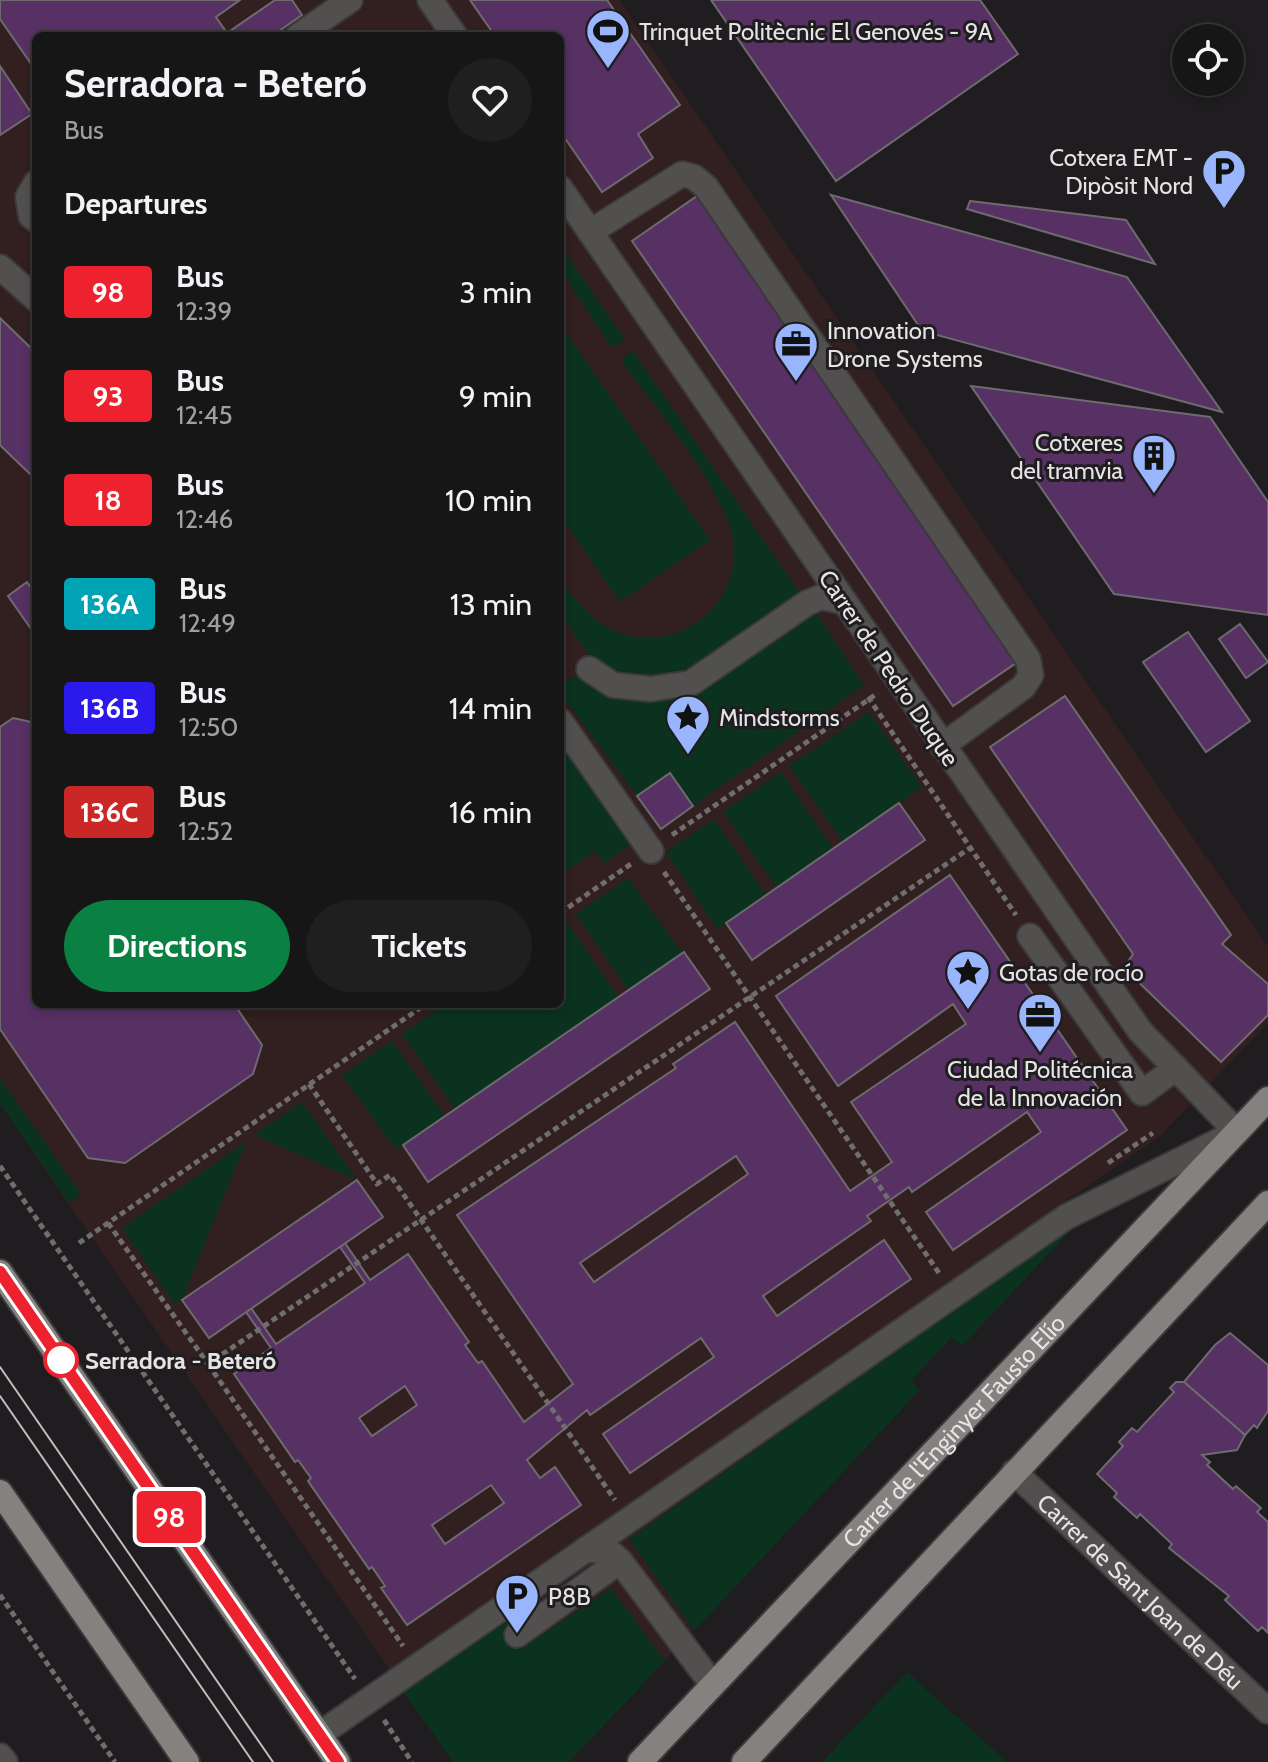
<!DOCTYPE html>
<meta charset="utf-8">
<style>
:root{--surface:#171617;--page:#201f20;--text:#f1f3f6;--muted:#9e9fa1;--line:#363536;--accent:#0b8043}
body{margin:0;font-family:Cabin,sans-serif;background:var(--page);color:var(--text);height:100vh;display:flex;flex-direction:column;font-size:30px;white-space:nowrap}
*{box-sizing:border-box;margin:0}
p{font-size:26px;color:var(--muted)}
.icon{flex:none;width:44px;height:44px;fill:none;stroke:currentColor;stroke-width:2;stroke-linecap:round;stroke-linejoin:round}
.map{position:relative;flex:1;overflow:hidden}
.side{position:absolute;left:32px;top:32px;width:532px;height:976px;display:flex;flex-direction:column;background:var(--surface);border-radius:12px;box-shadow:0 4px 12px #0003,0 0 0 2px var(--line)}
.side>*{flex:none}
.badge{padding:0 16px;border-radius:6px;font-size:28px;line-height:52px}
.buttons{position:absolute;left:1172px;top:24px;display:grid;gap:16px}
.buttons a{display:grid;place-items:center;width:72px;height:72px;border-radius:50%;background:var(--surface);box-shadow:0 4px 12px #0003,0 0 0 2px var(--line);font-size:40px}
.map>.badge{position:absolute;translate:-50% -50%;box-shadow:0 0 0 4px #fff}
h2{padding:0 32px;font-size:30px;line-height:72px}
.round{display:grid;place-items:center;flex:none;width:84px;height:84px;border-radius:42px;background:var(--page)}
.summary{display:flex;align-items:center;justify-content:space-between;height:136px;padding:0 32px}
h1{font-size:38px;font-weight:700;line-height:60px}
.primary-button{display:flex;gap:16px;margin-top:auto;padding:16px 32px}
.primary-button a{flex:1;height:92px;border-radius:48px;background:var(--accent);color:#fff;font-size:32px;font-weight:700;line-height:92px;text-align:center}
.primary-button a+a{background:var(--page);color:var(--text)}
ul{padding:0;list-style:none}
li{display:flex;align-items:center;gap:24px;height:104px;padding:0 32px}
li div{flex:1}
li b{display:block;font-size:30px}
li em{font-style:normal}
li .badge{min-width:88px;font-weight:700;text-align:center}
.map>svg:first-child{display:block}
.education{fill:#321f20;fill-rule:evenodd}
.green{fill:#0a321f}
.building{fill:#573064;stroke:#6d6b6e;stroke-width:2;fill-rule:evenodd}
.lines{fill:none;stroke-linecap:round;stroke-linejoin:round}
.minor-casing{stroke:#3b393b;stroke-width:28}
.major-casing{stroke:#3b393b;stroke-width:28}
.path{stroke:#6f6d6e;stroke-width:5;stroke-dasharray:6 4;stroke-linecap:butt}
.minor{stroke:#51504f;stroke-width:24}
.major{stroke:#83827f;stroke-width:24}
.tram{stroke:#bfbdbe;stroke-width:2}
.line-casing{stroke:#fff;stroke-width:18}
.line{stroke:#ed222e;stroke-width:12}
.stop-dot{fill:#fff;stroke:#ed222e;stroke-width:4}
.labels{text-anchor:middle;dominant-baseline:central;stroke-width:6;stroke-linejoin:round;paint-order:stroke}
.poi-label{font-size:24px;fill:#e5e3e4;stroke:#1f1d1f;text-anchor:start}
.street-label{font-size:24px;fill:#e5e3e4;stroke:#1f1d1f}
.stop-label{font-size:24px;font-weight:bold;fill:#e5e3e4;stroke:#1f1d1f;text-anchor:start}
</style>
<div class="map">
<svg width="1268" height="1762" viewBox="0 0 1268 1762">
<rect width="100%" height="100%" fill="#1f1d1f"/>
<path class="education" d="M0 0H619L1268 947V1023L1160 1136 1059 1206 1073 1228 962 1346 952 1337 911 1381 920 1390 569 1762H453L0 1104ZM36 36H560V1004H36Z"/>
<g class="green">
<path d="M560 245 625 340 612 348 560 269Z"/>
<path d="M560 324 710 540 620 602 560 515Z"/>
<path d="M633 351 799 592 698 663 678 674 650 677 621 675 598 668 560 613V579C577 602 595 626 624 634 680 652 738 606 734 547 730 493 653 406 621 360Z"/>
<path d="M814 610 864 685 693 806 670 773 637 796 560 693V686L578 673C617 692 635 704 679 696Z"/>
<path d="M869 712 922 787 843 842 789 766Z"/>
<path d="M560 745 631 845 604 863 595 851 560 875Z"/>
<path d="M781 772 833 849 777 888 723 812Z"/>
<path d="M714 819 766 895 717 929 666 852Z"/>
<path d="M628 878 682 953 628 990 576 914Z"/>
<path d="M566 921 618 997 455 1109 402 1034 445 1004H560V925Z"/>
<path d="M392 1041 445 1116 396 1150 342 1075Z"/>
<path d="M0 1078 81 1194 69 1203 0 1104Z"/>
<path d="M302 1102 357 1180 254 1135Z"/>
<path d="M246 1142 182 1300 174 1303 122 1228Z"/>
<path d="M1073 1228 962 1346 952 1337 911 1381 920 1390 694 1631 629 1539Z"/>
<path d="M611 1588 665 1661 569 1762H453L403 1691 498 1623 507 1621 526 1646Z"/>
<path d="M907 1672 1007 1762H822Z"/>
</g>
<g class="building">
<path d="M0 0H240L216 17 227 33 275 0H292L302 15 272 36H36V71L0 19Z"/>
<path d="M470 0H607L680 105 638 134 653 158 602 192 560 131V36H495Z"/>
<path d="M711 0H980L1018 54 836 181Z"/>
<path d="M0 66 32 114 0 135Z"/>
<path d="M831 195 1127 277 1222 412 922 331Z"/>
<path d="M697 196 1019 661 953 706 632 241Z"/>
<path d="M970 201 1126 220 1155 264 967 209Z"/>
<path d="M0 318 36 353V480L0 445Z"/>
<path d="M971 386 1210 417 1268 502V615L1114 594Z"/>
<path d="M27 582 36 595V636L8 596Z"/>
<path d="M1240 624 1268 662 1246 678 1219 639Z"/>
<path d="M1188 632 1250 721 1206 752 1143 662Z"/>
<path d="M1065 696 1231 935 1222 944 1268 984V1015L1221 1062 1124 968 1133 954 990 747Z"/>
<path d="M13 718 36 723V1004H234L262 1045 253 1074 125 1163 88 1158 0 1029V727Z"/>
<path d="M670 773 693 806 661 829 637 796Z"/>
<path d="M899 803 925 840 752 960 726 923Z"/>
<path d="M950 875 1127 1130 953 1250 926 1212 1041 1132 1027 1112 912 1192 909 1187 867 1216 871 1221 763 1296 777 1316 884 1240 911 1279 630 1473 603 1434 714 1357 701 1338 590 1415 587 1410 527 1460 540 1478 555 1467 581 1505 407 1625 381 1588 385 1586 372 1567 369 1569 308 1481 311 1478 298 1460 295 1462 234 1374 271 1348 246 1312 251 1308 276 1344 365 1283 340 1247 345 1243 370 1280 408 1254 469 1342 465 1345 478 1363 482 1361 524 1422 573 1384 457 1215 676 1068 673 1064 735 1022 850 1191 892 1162 851 1102 966 1024 953 1004 838 1086 776 996ZM736 1156 748 1174 594 1282 580 1263ZM405 1386 417 1405 372 1436 359 1418ZM491 1485 504 1503 445 1544 432 1525Z"/>
<path d="M684 952 710 989 428 1182 403 1145Z"/>
<path d="M357 1180 383 1217 209 1338 182 1300Z"/>
<path d="M1230 1333 1268 1365V1411L1257 1428 1254 1425 1245 1435 1184 1382 1215 1345Z"/>
<path d="M1176 1382H1184L1245 1435 1237 1450 1202 1455 1210 1462 1207 1465 1233 1489 1236 1486 1261 1508 1257 1512 1268 1522V1633L1262 1627 1258 1631 1225 1600 1229 1596 1169 1548 1172 1544 1140 1514 1137 1518 1114 1497 1117 1493 1097 1474 1123 1446 1119 1442 1132 1428 1137 1432 1174 1392 1170 1388Z"/>
</g>
<g class="lines">
<g class="minor-casing">
<g id="minor">
<path d="M430 0 455 36"/>
<path d="M298 36 350 0"/>
<path d="M36 183 28 197 31 216 36 220"/>
<path d="M590 232 682 174 694 177 706 187 1028 659 1031 675 1023 687 942 746"/>
<path d="M0 267 36 299"/>
<path d="M589 669 613 685 650 689 691 683 807 603 821 597 845 602"/>
<path d="M560 721 651 851"/>
<path d="M1030 936 1142 1093 1176 1068"/>
<path id="s1" d="M1014 1472 1268 1711"/>
<path d="M586 1549 611 1553 620 1561 713 1685"/>
<path d="M517 1635 620 1561"/>
<path d="M320 1734 1066 1217 1237 1132 1140 1031 560 188"/>
<path d="M0 1756 5 1762"/>
</g>
</g>
<g class="major-casing">
<g id="major">
<path d="M0 1272 338 1762"/>
<path d="M0 1492 187 1762"/>
<path id="s2" d="M640 1762 1268 1099"/>
<path d="M744 1762 1268 1203"/>
</g>
</g>
<g class="path">
<path d="M868 697 1016 915"/>
<path d="M672 835 878 693"/>
<path d="M664 872 939 1273"/>
<path d="M560 913 631 864"/>
<path d="M309 1084 377 1184 390 1175 615 1500"/>
<path d="M1108 1163 1153 1133"/>
<path d="M0 1166 355 1679"/>
<path d="M108 1223 208 1364 970 848"/>
<path d="M79 1243 426 1004"/>
<path d="M208 1364 403 1646"/>
<path d="M0 1595 115 1762"/>
<path d="M384 1720 412 1762"/>
</g>
<use href="#minor" class="minor"/>
<use href="#major" class="major"/>
<g class="tram">
<path d="M0 1367 273 1762"/>
<path d="M0 1396 253 1762"/>
</g>
</g>
<g class="lines">
<g class="line-casing">
<path id="line" d="M0 1272 338 1762"/>
</g>
<use href="#line" class="line"/>
</g>
<defs>
<g id="stadium-pin" transform="scale(2.3)"><path d="M0 17L-7.5 6A9.5 9.5 0 1 1 7.5 6Z" fill="#99b5fd" stroke="#1f1d1f"/><path d="M0-5a6.5 5 0 1 0 0 10a6.5 5 0 1 0 0-10ZM-3.5-1.8h7v3.6h-7Z" fill="#111"/></g>
<g id="parking-pin" transform="scale(2.3)"><path d="M0 17L-7.5 6A9.5 9.5 0 1 1 7.5 6Z" fill="#99b5fd" stroke="#1f1d1f"/><path d="M-3.5-5.5H1a3.5 3.5 0 0 1 0 7H-1V5.5H-3.5ZM-1-3.4V-.6H.8a1.4 1.4 0 0 0 0-2.8Z" fill="#111"/></g>
<g id="office-pin" transform="scale(2.3)"><path d="M0 17L-7.5 6A9.5 9.5 0 1 1 7.5 6Z" fill="#99b5fd" stroke="#1f1d1f"/><path d="M-6-3h4V-5.5h4V-3h4V5H-6ZM-1-4.5V-3h2v-1.5ZM-6 0V1H6V0Z" fill="#111"/></g>
<g id="building-pin" transform="scale(2.3)"><path d="M0 17L-7.5 6A9.5 9.5 0 1 1 7.5 6Z" fill="#99b5fd" stroke="#1f1d1f"/><path d="M-4-6H4V6H1V3H-1V6H-4ZM-2.5-4.3h1.7v1.8h-1.7ZM.8-4.3h1.7v1.8H.8ZM-2.5-1h1.7V.8h-1.7ZM.8-1h1.7V.8H.8Z" fill="#111"/></g>
<g id="sight-pin" transform="scale(2.3)"><path d="M0 17L-7.5 6A9.5 9.5 0 1 1 7.5 6Z" fill="#99b5fd" stroke="#1f1d1f"/><path d="M0-6L1.8-2.2L6-1.7L2.9 1.2L3.7 5.4L0 3.3L-3.7 5.4L-2.9 1.2L-6-1.7L-1.8-2.2Z" fill="#111"/></g>
</defs>
<g fill-rule="evenodd">
<use href="#stadium-pin" x="608" y="31"/>
<use href="#parking-pin" x="1224" y="171"/>
<use href="#office-pin" x="796" y="344"/>
<use href="#building-pin" x="1154" y="456"/>
<use href="#sight-pin" x="688" y="717"/>
<use href="#sight-pin" x="968" y="972"/>
<use href="#office-pin" x="1040" y="1015"/>
<use href="#parking-pin" x="517" y="1596"/>
</g>
<circle class="stop-dot" cx="61" cy="1360" r="16"/>
<g class="labels">
<g class="poi-label">
<text x="639" y="31">Trinquet Politècnic El Genovés - 9A</text>
<text x="1193" y="157" text-anchor="end">Cotxera EMT -<tspan x="1193" dy="28">Dipòsit Nord</tspan></text>
<text x="827" y="330">Innovation<tspan x="827" dy="28">Drone Systems</tspan></text>
<text x="1123" y="442" text-anchor="end">Cotxeres<tspan x="1123" dy="28">del tramvia</tspan></text>
<text x="719" y="717">Mindstorms</text>
<text x="999" y="972">Gotas de rocío</text>
<text x="1040" y="1069" text-anchor="middle">Ciudad Politécnica<tspan x="1040" dy="28">de la Innovación</tspan></text>
<text x="548" y="1596">P8B</text>
</g>
<g class="street-label">
<text transform="translate(889 668) rotate(56)">Carrer de Pedro Duque</text>
<text stroke="none"><textPath href="#s2" startOffset="456">Carrer de l'Enginyer Fausto Elío</textPath></text>
<text stroke="none"><textPath href="#s1" startOffset="174">Carrer de Sant Joan de Déu</textPath></text>
</g>
<g class="stop-label">
<text x="85" y="1360">Serradora - Beteró</text>
</g>
</g>
</svg>
<div class="buttons">
<a><svg class="icon" aria-label="locate" viewBox="0 0 24 24"><circle cx="12" cy="12" r="6"/><path d="M12 2v4M12 18v4M2 12h4M18 12h4"/></svg></a>
</div>
<b class="badge" style="left:169px;top:1517px;background:#ed222e;color:#fff">98</b>
<section class="side">
<div class="summary"><div><h1>Serradora - Beteró</h1><p>Bus</p></div><a class="round"><svg class="icon" aria-label="heart" viewBox="0 0 24 24"><path d="M12 20l-8-8c-3-5 5-10 8-4 3-6 11-1 8 4z"/></svg></a></div>
<h2>Departures</h2>
<ul>
<li><span class="badge" style="background:#ed222e;color:#fff">98</span><div><b>Bus</b><p>12:39</p></div><em>3 min</em></li>
<li><span class="badge" style="background:#ed222e;color:#fff">93</span><div><b>Bus</b><p>12:45</p></div><em>9 min</em></li>
<li><span class="badge" style="background:#ed222e;color:#fff">18</span><div><b>Bus</b><p>12:46</p></div><em>10 min</em></li>
<li><span class="badge" style="background:#00a3b4;color:#fff">136A</span><div><b>Bus</b><p>12:49</p></div><em>13 min</em></li>
<li><span class="badge" style="background:#2b1aeb;color:#fff">136B</span><div><b>Bus</b><p>12:50</p></div><em>14 min</em></li>
<li><span class="badge" style="background:#cc2727;color:#fff">136C</span><div><b>Bus</b><p>12:52</p></div><em>16 min</em></li>
</ul>
<div class="primary-button"><a>Directions</a><a>Tickets</a></div>
</section>
</div>
